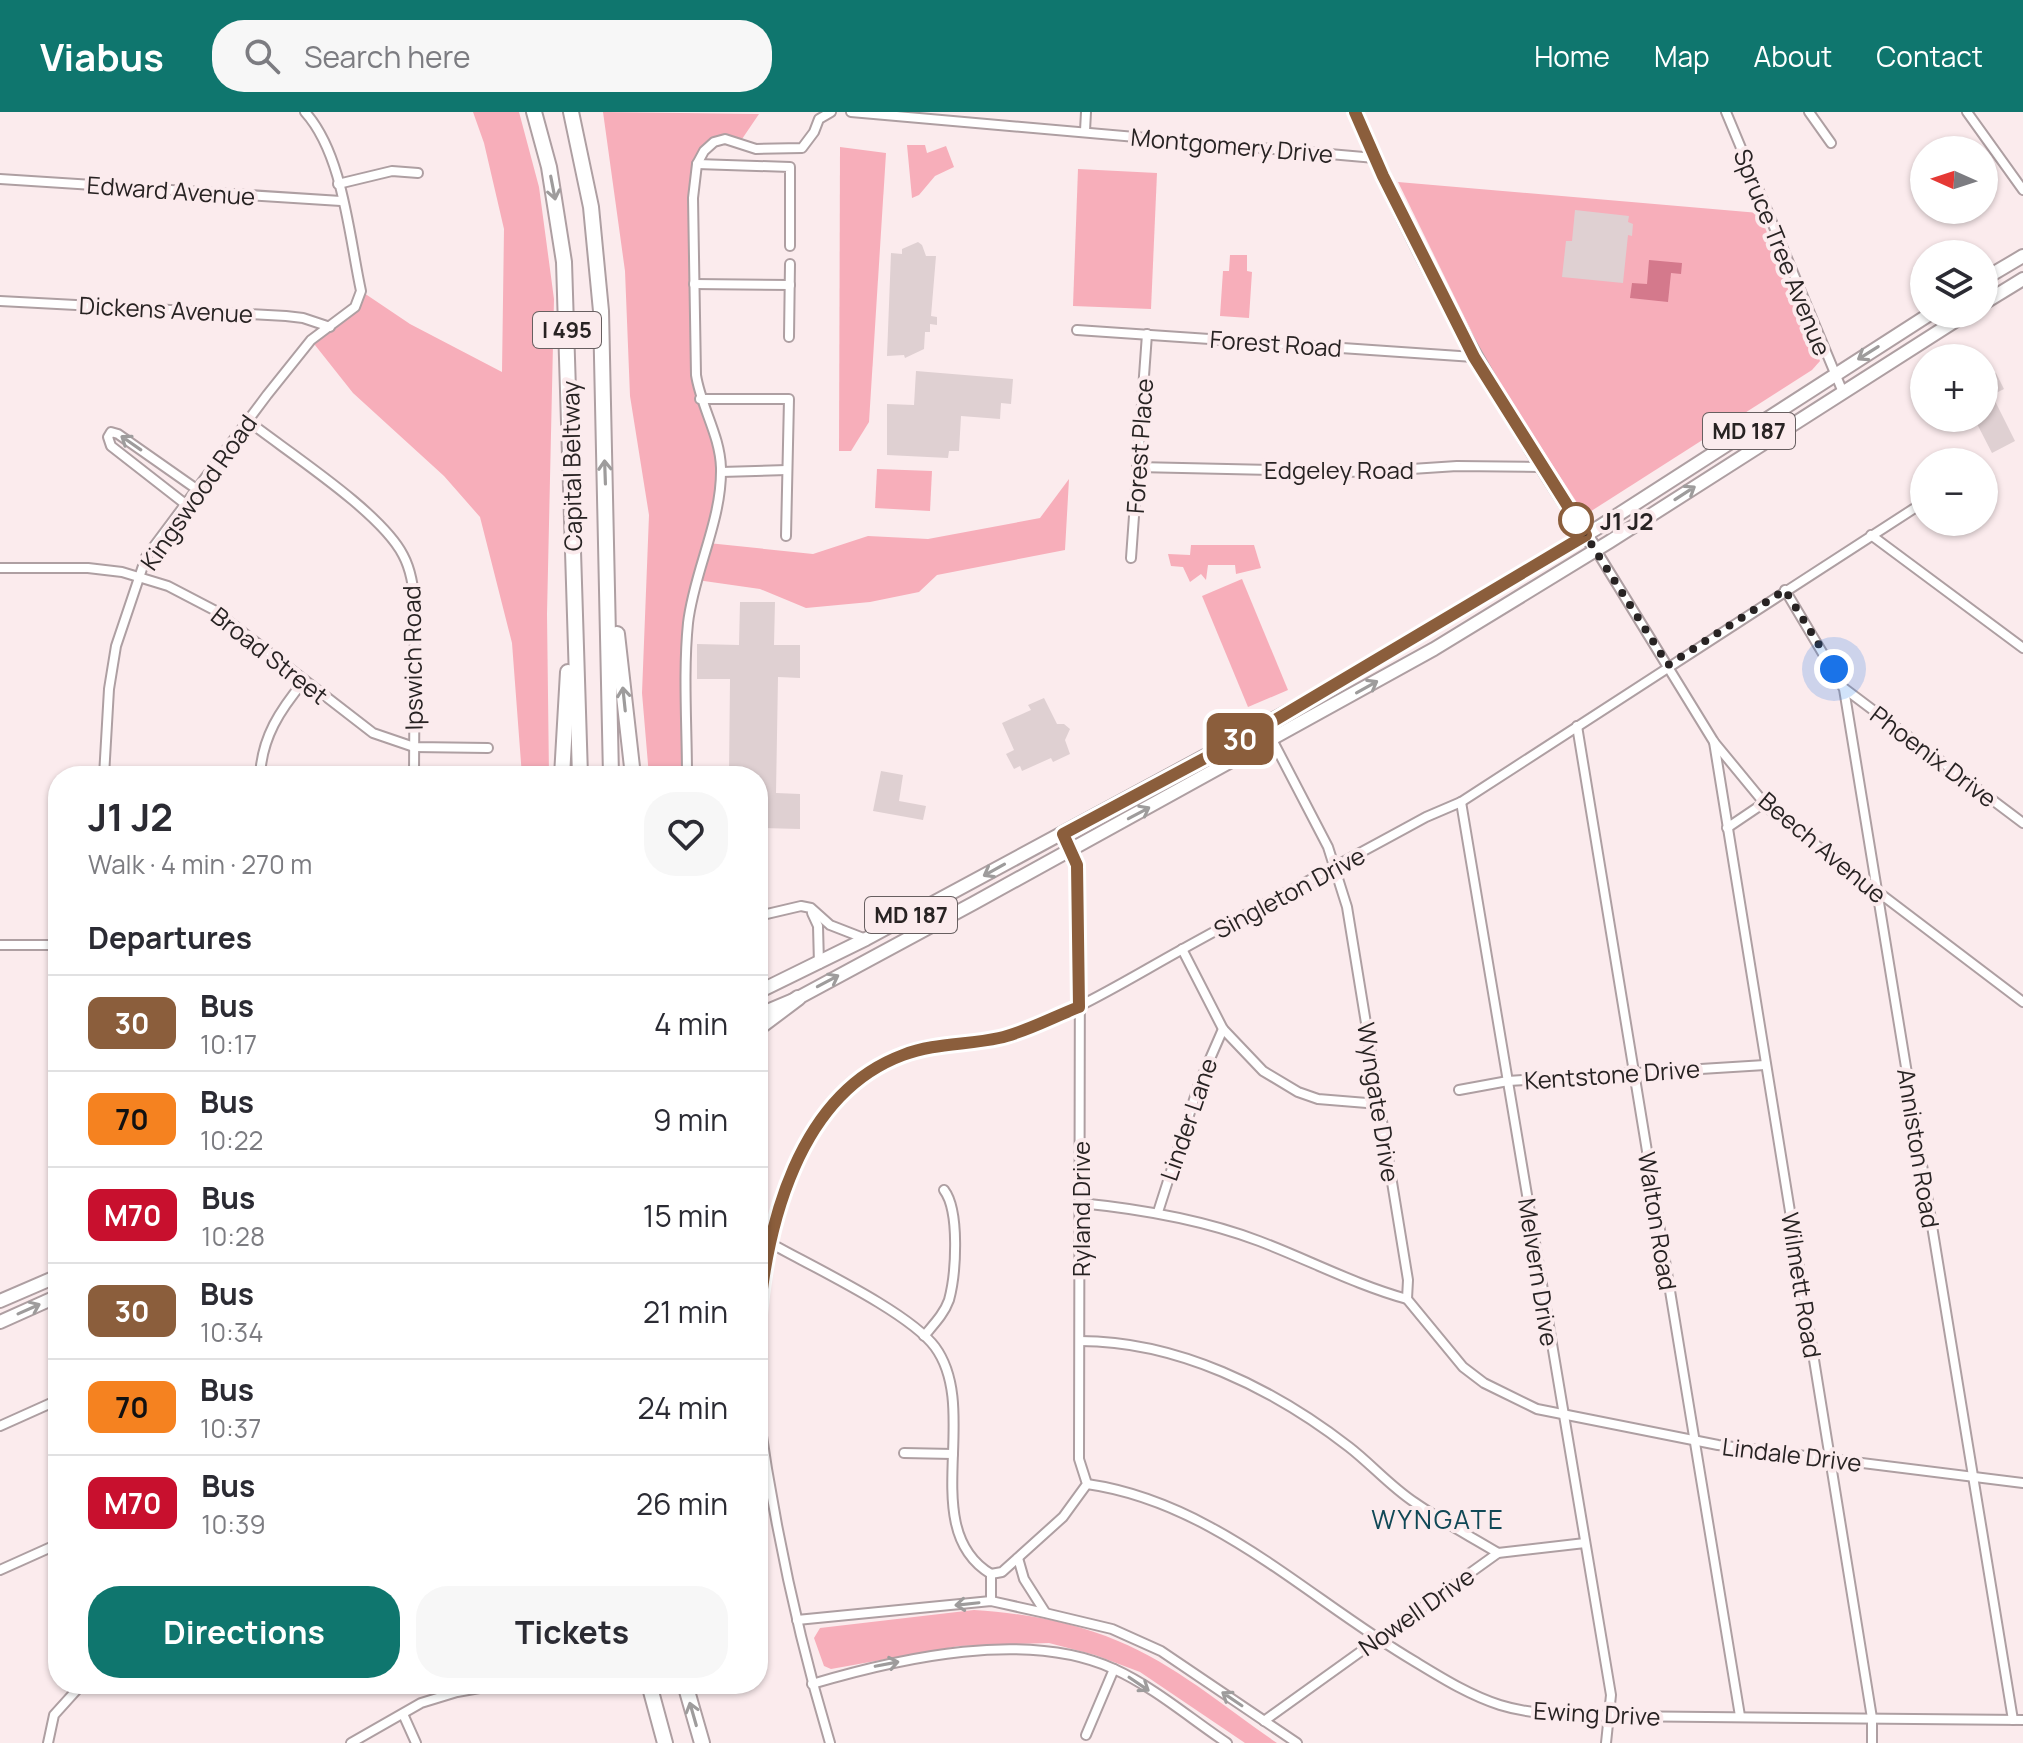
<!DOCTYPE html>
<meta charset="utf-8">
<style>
:root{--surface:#fff;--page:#f7f7f7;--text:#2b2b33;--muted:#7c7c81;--line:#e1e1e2;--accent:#0f766e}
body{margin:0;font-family:Manrope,sans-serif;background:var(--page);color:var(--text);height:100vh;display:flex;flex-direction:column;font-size:30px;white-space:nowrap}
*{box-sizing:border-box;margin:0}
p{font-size:26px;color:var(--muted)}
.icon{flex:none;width:44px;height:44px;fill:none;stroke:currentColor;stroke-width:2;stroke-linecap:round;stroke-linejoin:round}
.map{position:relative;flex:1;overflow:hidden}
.panel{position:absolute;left:48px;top:654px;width:720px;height:928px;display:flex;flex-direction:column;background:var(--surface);border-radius:32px;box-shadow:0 2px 6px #0004}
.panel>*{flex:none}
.badge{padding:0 16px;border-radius:12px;font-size:28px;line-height:52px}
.needle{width:52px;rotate:273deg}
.controls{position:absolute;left:1910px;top:24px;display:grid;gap:16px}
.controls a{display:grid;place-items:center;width:88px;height:88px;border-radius:50%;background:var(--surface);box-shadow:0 2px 6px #0004;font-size:40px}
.you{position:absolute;width:40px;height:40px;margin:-20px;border:6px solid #fff;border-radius:50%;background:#1a73e8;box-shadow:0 0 0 12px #1a73e833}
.map>.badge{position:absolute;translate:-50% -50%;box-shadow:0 0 0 4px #fff}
h2{padding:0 40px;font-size:30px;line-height:72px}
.round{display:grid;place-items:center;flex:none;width:84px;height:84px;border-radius:32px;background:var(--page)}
.headline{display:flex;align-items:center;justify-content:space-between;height:136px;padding:0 40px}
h1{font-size:38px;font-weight:700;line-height:60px}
.primary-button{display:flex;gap:16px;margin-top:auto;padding:16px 40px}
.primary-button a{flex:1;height:92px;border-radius:32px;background:var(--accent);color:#fff;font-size:32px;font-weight:700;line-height:92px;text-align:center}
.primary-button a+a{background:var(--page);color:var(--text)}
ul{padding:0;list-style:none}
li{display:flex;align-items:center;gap:24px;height:96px;padding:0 40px;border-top:2px solid var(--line)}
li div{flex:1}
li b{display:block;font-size:30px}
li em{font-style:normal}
li .badge{min-width:88px;font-weight:700;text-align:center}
header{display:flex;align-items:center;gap:48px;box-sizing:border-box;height:112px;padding:0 40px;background:var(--accent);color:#fff}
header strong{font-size:38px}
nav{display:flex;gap:44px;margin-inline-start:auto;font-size:28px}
.search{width:560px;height:72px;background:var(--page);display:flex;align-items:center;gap:20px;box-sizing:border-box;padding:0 28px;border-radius:32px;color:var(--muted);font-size:30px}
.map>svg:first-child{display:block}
.green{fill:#f7aeba}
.water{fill:#d4798c}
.building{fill:#dfd0d2}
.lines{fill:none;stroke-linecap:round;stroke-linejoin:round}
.street-casing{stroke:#ae9fa2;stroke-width:12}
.secondary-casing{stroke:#ae9fa2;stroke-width:16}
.primary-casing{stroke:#ae9fa2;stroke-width:16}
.highway-casing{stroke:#ae9fa2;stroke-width:18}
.street{stroke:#fff;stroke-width:8}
.secondary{stroke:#fff;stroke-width:12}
.primary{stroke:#fff;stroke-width:12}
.highway{stroke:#fff;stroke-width:14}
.oneway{stroke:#9e9c9c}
.line-casing{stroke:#fff;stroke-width:18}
.line{stroke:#8b5e3c;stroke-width:12}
.walk{stroke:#282323;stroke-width:8;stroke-dasharray:0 14.4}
.stop-dot{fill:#fff;stroke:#8b5e3c;stroke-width:4}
.labels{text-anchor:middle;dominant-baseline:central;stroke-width:8;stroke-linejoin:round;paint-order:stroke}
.shield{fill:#fbebed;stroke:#675f60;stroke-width:2}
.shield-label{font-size:22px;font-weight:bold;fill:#282323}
.street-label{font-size:24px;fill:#282323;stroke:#fbebed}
.stop-label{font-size:24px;font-weight:bold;fill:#282323;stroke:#fbebed;text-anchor:start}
.neighbourhood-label{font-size:26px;letter-spacing:2px;fill:#104856;stroke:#fbebed}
</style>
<header>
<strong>Viabus</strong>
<div class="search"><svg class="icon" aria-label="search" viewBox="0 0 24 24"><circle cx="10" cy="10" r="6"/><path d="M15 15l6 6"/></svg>Search here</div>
<nav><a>Home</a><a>Map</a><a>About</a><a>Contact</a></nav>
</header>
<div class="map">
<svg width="2023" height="1631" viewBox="0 0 2023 1631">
<rect width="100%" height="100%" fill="#fbebed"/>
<g class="green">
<path d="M473 0H519L539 75 554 187 547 502 549 664H522L512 531 480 405 444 364 353 281 311 228 355 195 361 179 410 212 502 260 504 117 484 31Z"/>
<path d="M603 0 759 2 740 30H714L697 52 693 86 696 263 711 310 721 360 708 431 813 442 868 424 928 427 1040 406 1069 367 1065 438 937 463 919 480 870 490 806 496 760 477 697 468 688 511 687 664H649L642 581 649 403 630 284 625 159Z"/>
<path d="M907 33H925L927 41 946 34 954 55 935 64 919 83 912 86Z"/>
<path d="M840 35 886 41 869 310 851 339H839Z"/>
<path d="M1078 57 1157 61 1151 197 1073 194Z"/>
<path d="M1398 70 1759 101 1820 249 1812 258 1585 403 1489 255Z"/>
<path d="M1230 143H1247V159L1252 160 1249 206 1220 204 1223 159H1229Z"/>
<path d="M877 357 932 359 930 399 875 396Z"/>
<path d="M1191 433H1254L1261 456 1236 462 1235 453H1208L1206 468 1201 462 1190 470 1183 455 1171 454 1168 442 1190 443Z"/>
<path d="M1242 467 1288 578 1248 595 1202 484Z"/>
<path d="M974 1498C1023 1501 1073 1510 1118 1529 1176 1553 1226 1596 1277 1631H1245L1140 1560 1095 1543 1049 1531 959 1534 831 1557 824 1554 814 1526 820 1516Z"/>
</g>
<path class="water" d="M1649 148 1682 151 1681 162 1671 161 1668 190 1630 186 1632 171 1647 172Z"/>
<g class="building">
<path d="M1575 98 1629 104 1628 110 1633 112 1632 124 1628 123 1623 171 1562 165 1566 129H1572Z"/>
<path d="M918 130 922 133 926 144H936L931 204 937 205V213L930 212V220H925L924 237 905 246 904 243 887 244 891 141 902 142V137Z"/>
<path d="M916 259 1013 267 1011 292 1001 291 1000 307 961 304 959 339H949L948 346 887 343V292L914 293Z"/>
<path d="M1996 261 2004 277 1992 283 2015 329 1992 341 1974 306H1984V267Z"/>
<path d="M740 490H775L774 533H800V566L778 565 776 681 800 682V717L758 716V664H729L730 567H697V532L739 533Z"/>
<path d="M1044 586 1057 612H1064L1070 617 1065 628 1070 642 1053 650 1051 646 1022 659 1020 654 1014 657 1006 642 1014 638 1002 611 1031 598 1028 593Z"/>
<path d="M881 659 903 663 899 689 926 694 923 708 873 699Z"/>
</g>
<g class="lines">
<g class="street-casing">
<g id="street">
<path d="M851 0 1375 46"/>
<path d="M1726 0 1842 278"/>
<path d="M1809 0 1831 31"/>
<path d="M1967 0 2023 78"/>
<path d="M1085 19 1086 0"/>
<path d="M697 52 790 55V134"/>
<path d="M0 67 341 89"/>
<path d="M338 72 392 59 418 61"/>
<path d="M694 172 790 173"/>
<path d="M0 189 286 204 303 206 330 215"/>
<path d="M1077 218 1474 245"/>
<path d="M789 225 790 152"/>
<path d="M700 287H789L786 424"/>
<path d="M248 309C289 341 381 400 403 443 411 458 413 474 415 491L414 664"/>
<path d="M1137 355 1366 360 1457 354 1541 355"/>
<path d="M721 360 787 358"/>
<path d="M184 391 111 334 108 325 111 320 118 322 195 376"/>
<path d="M1871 423 2023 536"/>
<path d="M1596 438 1714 630 1770 698 2023 890"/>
<path d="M1131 446 1147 222"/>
<path d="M0 456H88L122 460 168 474 214 498 373 621 414 635 488 636"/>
<path d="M1785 478 1844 577 2013 1608"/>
<path d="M1845 577 2023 711"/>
<path d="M1265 614 1328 735 1347 795 1408 1168 1407 1187 1463 1255 1484 1271 1537 1297 1718 1333 2023 1371"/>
<path d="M1577 614 1740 1604"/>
<path d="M1714 630 1872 1606V1631"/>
<path d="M104 664 109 577 116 534 146 445 267 283 311 228 355 195 361 179C349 124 343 42 305 0"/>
<path d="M260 664C262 625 280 598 304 569"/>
<path d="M687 664C687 614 683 561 688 511 694 459 722 409 721 356 720 323 701 295 696 263L693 86 697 52 704 39 714 30 725 27 756 37 802 36 814 20 819 7 831 0"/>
<path d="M1461 690 1611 1583 1606 1631"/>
<path d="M1727 716 1764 691"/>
<path d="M812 801 818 814 819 852"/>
<path d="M758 804 801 794 811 796 830 813 866 827"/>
<path d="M0 833H58"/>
<path d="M1182 837 1223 917 1263 959 1298 980 1318 987 1379 992"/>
<path d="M1459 978 1508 969 1765 953"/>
<path d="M1080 1091C1141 1097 1201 1107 1259 1129 1309 1148 1356 1173 1407 1187"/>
<path d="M1158 1100 1199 972 1223 917"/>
<path d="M770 1131C811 1154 909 1200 935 1235 982 1299 916 1417 991 1462V1489"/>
<path d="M758 1214C764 1138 783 1046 836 988 862 961 899 940 935 933 957 929 980 931 1001 925 1066 907 1123 870 1181 838 1262 793 1344 750 1426 705L1461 690 1924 390"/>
<path d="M924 1224C934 1212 944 1202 949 1188 956 1162 960 1099 944 1078"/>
<path d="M1080 1229C1177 1229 1273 1276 1349 1335 1371 1352 1390 1374 1414 1390 1441 1409 1470 1424 1498 1441"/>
<path d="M758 1298C774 1411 797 1521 830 1631"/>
<path d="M0 1314 58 1288"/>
<path d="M904 1341 953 1342"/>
<path d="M1087 1372C1214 1390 1307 1486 1414 1549 1442 1566 1469 1583 1500 1593 1535 1604 1573 1602 1609 1604L2023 1608"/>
<path d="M1018 1446 1024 1467 1045 1500"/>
<path d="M0 1458 58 1432"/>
<path d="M991 1462 1002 1460 1063 1405 1087 1372 1079 1347 1080 813 1077 753 1063 722"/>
<path d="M797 1508 991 1489 1045 1501 1112 1517 1161 1539 1297 1631"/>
<path d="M812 1572C900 1546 1027 1517 1114 1557 1154 1575 1191 1607 1227 1631"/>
<path d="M403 1602 416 1631"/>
<path d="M1264 1609 1498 1441 1585 1431"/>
<path d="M1086 1623 1114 1557"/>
<path d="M48 1631 54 1603 82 1572"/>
<path d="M351 1631 421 1591 457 1580 502 1572"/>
</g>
</g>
<g class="secondary-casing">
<path id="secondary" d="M1355 0C1420 154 1503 300 1596 438"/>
</g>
<g class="primary-casing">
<g id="primary">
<path d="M1984 167 2023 144"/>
<path d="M1984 191 2023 167"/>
<path d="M758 880 866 827 1307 589 1599 415 1930 202"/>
<path d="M758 903 798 886 974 791 1434 537 1609 430 1966 202"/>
<path d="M0 1189 58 1164"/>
<path d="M0 1210 58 1184"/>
</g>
</g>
<g class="highway-casing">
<g id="highway">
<path d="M534 0 549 55 564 150 580 664"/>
<path d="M571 0 591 95 601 199 611 664"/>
<path d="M617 522 633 664"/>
<path d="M562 664 568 560"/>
<path d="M758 916 798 886"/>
<path d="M649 1572 665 1631"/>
<path d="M685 1572 702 1631"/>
</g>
</g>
<use href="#street" class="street"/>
<use href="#secondary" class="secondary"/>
<use href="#primary" class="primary"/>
<use href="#highway" class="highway"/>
</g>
<defs><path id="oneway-shaft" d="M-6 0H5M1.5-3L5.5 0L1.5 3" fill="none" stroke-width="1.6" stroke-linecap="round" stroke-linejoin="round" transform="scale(2)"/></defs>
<g class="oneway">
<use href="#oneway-shaft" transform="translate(553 76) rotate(79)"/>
<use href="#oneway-shaft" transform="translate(1868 241) rotate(148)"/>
<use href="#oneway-shaft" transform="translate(131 331) rotate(-145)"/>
<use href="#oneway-shaft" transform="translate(605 360) rotate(-92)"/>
<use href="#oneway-shaft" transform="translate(1685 381) rotate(-33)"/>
<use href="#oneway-shaft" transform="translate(1367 575) rotate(-29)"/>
<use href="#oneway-shaft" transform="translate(624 587) rotate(-96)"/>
<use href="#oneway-shaft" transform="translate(1139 701) rotate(-28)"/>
<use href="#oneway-shaft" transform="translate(994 758) rotate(151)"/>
<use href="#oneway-shaft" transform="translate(828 869) rotate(-28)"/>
<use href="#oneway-shaft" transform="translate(29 1197) rotate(-24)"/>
<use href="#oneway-shaft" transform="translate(967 1492) rotate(174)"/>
<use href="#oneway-shaft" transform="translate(887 1552) rotate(-11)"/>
<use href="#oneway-shaft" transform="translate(1139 1572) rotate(34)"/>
<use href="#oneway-shaft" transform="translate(1232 1587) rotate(-146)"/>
<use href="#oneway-shaft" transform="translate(693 1602) rotate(-106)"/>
</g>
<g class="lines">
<g class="line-casing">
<path id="line" d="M758 1214C766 1114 798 982 903 943 934 931 967 933 999 926 1026 920 1053 905 1079 895L1077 753 1063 722 1265 614 1586 423 1474 245 1383 64 1355 0"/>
</g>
<use href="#line" class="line"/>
<path class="walk" d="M1576 408 1668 553 1785 478 1834 557"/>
</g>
<circle class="stop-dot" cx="1576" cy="408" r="16"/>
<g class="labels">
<g class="shield">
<rect x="533" y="200" width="68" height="36" rx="6"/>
<rect x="1703" y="301" width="92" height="36" rx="6"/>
<rect x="865" y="785" width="92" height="36" rx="6"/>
</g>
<g class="shield-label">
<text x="567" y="218">I 495</text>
<text x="1749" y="319">MD 187</text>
<text x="911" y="803">MD 187</text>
</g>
<g class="street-label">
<text transform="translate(1232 33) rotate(5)">Montgomery Drive</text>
<text transform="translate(171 78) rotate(4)">Edward Avenue</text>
<text transform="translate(1783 140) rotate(68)">Spruce Tree Avenue</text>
<text transform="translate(166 197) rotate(3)">Dickens Avenue</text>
<text transform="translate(1276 231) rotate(4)">Forest Road</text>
<text transform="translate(1139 334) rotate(-86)">Forest Place</text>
<text transform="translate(571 354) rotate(-91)">Capital Beltway</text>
<text x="1339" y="357">Edgeley Road</text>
<text transform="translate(198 380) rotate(-55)">Kingswood Road</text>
<text transform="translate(270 543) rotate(38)">Broad Street</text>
<text transform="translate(412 546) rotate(-91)">Ipswich Road</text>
<text transform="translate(1934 644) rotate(37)">Phoenix Drive</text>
<text transform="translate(1823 735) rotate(40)">Beech Avenue</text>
<text transform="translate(1289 780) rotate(-28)">Singleton Drive</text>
<text transform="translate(1612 962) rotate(-4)">Kentstone Drive</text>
<text transform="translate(1379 990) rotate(81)">Wyngate Drive</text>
<text transform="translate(1188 1007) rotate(-71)">Linder Lane</text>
<text transform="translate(1919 1036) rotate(81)">Anniston Road</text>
<text transform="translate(1080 1097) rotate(-90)">Ryland Drive</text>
<text transform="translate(1658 1109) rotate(81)">Walton Road</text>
<text transform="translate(1539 1160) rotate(81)">Melvern Drive</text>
<text transform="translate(1802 1173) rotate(81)">Wilmett Road</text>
<text transform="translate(1792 1342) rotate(7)">Lindale Drive</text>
<text transform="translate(1416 1499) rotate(-35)">Nowell Drive</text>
<text transform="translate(1597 1601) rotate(3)">Ewing Drive</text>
</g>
<g class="stop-label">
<text x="1600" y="408">J1 J2</text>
</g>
<g class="neighbourhood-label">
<text x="1438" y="1407">WYNGATE</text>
</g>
</g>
</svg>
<div class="controls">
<a><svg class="needle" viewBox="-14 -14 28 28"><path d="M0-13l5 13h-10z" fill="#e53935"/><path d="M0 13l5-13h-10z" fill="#7c7c81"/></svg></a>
<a><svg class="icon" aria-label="layers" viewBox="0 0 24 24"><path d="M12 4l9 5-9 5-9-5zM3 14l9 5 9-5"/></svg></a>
<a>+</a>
<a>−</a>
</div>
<div class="you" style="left:1834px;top:557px"></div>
<b class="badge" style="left:1240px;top:627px;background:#8b5e3c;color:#fff">30</b>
<section class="panel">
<div class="headline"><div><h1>J1 J2</h1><p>Walk · 4 min · 270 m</p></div><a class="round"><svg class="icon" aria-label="heart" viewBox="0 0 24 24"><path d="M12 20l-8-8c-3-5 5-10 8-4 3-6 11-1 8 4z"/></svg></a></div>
<h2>Departures</h2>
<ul>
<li><span class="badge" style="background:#8b5e3c;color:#fff">30</span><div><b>Bus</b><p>10:17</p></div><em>4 min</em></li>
<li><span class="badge" style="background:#f58220;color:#111">70</span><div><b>Bus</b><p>10:22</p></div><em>9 min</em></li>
<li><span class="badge" style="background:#c8102e;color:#fff">M70</span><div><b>Bus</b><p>10:28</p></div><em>15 min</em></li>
<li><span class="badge" style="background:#8b5e3c;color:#fff">30</span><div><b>Bus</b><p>10:34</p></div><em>21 min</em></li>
<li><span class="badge" style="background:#f58220;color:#111">70</span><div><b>Bus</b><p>10:37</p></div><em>24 min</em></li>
<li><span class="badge" style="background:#c8102e;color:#fff">M70</span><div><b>Bus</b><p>10:39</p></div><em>26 min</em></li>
</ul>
<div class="primary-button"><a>Directions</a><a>Tickets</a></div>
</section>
</div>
